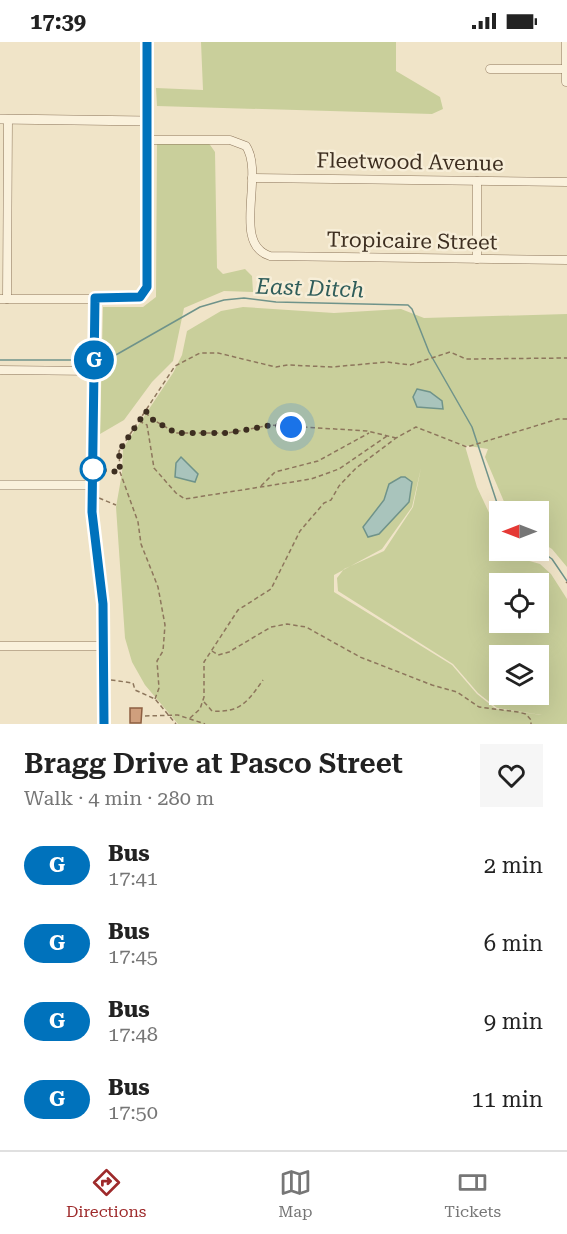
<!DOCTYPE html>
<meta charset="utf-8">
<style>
:root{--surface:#fff;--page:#f6f6f6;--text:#222;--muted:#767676;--line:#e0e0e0;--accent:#9e2a2b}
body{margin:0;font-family:"Roboto Serif",serif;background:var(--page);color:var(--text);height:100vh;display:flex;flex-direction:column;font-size:22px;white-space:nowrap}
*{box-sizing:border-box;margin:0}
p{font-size:20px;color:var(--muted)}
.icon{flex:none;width:33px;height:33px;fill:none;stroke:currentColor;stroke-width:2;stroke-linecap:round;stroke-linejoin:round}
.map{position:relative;height:682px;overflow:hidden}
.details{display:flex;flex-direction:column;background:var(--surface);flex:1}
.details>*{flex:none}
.badge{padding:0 12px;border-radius:20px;font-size:21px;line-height:39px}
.needle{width:39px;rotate:270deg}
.buttons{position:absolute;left:489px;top:459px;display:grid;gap:12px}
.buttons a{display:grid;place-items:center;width:60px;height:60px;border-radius:0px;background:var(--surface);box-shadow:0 6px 24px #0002;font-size:30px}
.you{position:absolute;width:30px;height:30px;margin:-15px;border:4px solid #fff;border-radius:50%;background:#1a73e8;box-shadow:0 0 0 9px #1a73e833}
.map>.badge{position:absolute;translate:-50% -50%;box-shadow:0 0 0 3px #fff}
.round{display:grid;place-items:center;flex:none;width:63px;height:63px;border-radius:0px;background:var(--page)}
.overview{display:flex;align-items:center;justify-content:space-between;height:102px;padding:0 24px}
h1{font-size:28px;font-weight:600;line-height:45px}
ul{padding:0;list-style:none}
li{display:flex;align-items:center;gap:18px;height:78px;padding:0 24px}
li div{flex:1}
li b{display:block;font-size:22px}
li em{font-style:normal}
li .badge{min-width:66px;font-weight:700;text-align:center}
.status{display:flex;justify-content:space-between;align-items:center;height:42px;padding:0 30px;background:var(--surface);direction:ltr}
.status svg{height:16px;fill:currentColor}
.menu{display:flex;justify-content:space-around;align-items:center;height:84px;border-top:2px solid var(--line);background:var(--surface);font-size:16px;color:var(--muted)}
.menu a{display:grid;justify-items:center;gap:3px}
.menu .on{color:var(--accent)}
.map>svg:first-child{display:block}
.green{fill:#c9cf9b;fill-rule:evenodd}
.water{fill:#a9c4bc;stroke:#6f938a;stroke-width:1.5}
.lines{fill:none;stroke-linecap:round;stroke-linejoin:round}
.stream{stroke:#6f938a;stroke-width:1.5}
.building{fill:#cf9f7d;stroke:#8d5f41;stroke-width:1.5}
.minor-casing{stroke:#8d765c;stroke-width:9}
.tertiary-casing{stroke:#8d765c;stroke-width:10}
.path{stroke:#8d765c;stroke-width:1.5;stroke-dasharray:4.5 3;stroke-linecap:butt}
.minor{stroke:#faf1dc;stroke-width:8}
.tertiary{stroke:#faf1dc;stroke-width:9}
.line-casing{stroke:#fff;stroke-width:14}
.line{stroke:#0072bc;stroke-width:9}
.walk{stroke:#3d2e20;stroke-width:6;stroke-dasharray:0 10.8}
.stop-dot{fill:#fff;stroke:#0072bc;stroke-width:3}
.labels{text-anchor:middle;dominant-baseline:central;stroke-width:5;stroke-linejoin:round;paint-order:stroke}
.street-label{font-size:21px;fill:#3d2e20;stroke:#f7eed8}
.water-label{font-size:22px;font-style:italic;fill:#2f5d5a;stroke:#f7eed8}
</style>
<div class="status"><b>17:39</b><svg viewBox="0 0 49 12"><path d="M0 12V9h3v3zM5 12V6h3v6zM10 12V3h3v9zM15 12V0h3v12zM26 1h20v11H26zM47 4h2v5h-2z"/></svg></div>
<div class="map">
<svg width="567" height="682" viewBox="0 0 567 682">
<rect width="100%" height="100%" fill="#f0e4c8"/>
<g class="green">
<path d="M201 0H396V29L440 55 443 67 432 72 157 64 156 46 203 48Z"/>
<path d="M157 99 208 100 215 110 217 226 223 232 245 227 252 234 253 250 224 249 184 266 173 319 152 340 124 378 100 392 103 265H143L156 255Z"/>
<path d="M243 265 334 271 401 267 424 276 567 272V525L552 507 539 499 538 470 508 469 485 415 488 407 456 402 465 404 477 445 499 492 500 508 513 509 519 516 540 522 551 532 567 557V682H178L145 643 132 620 125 596 116 465 122 431 123 406 173 331 182 313 187 289 221 269ZM421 426 413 465 384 509 344 527 337 536 338 549 453 622 478 651 497 666 542 673 496 667 477 652 452 623 334 550V533L382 507 412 465ZM500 542H538V580H500ZM500 614H538V652H500Z"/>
</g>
<g class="water">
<path d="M417 347 430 350 442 359 443 367 417 365 413 355Z"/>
<path d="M181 415 198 432 195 440 175 435 176 421Z"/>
<path d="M401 435H405L412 440 409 460 379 492 368 495 363 485 384 458 389 442Z"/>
</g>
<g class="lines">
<g class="stream">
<path d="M0 318H89"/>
<path d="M97 318H107L200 265 224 258 244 256 276 260 408 263 412 267 429 310 472 385 500 470"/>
<path d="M538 507 552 517 567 539"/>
</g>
</g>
<path class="building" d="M130 666H142L141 681H130Z"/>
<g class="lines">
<g class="minor-casing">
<g id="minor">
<path d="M490 27H567"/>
<path d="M566 40V0"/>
<path d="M147 98H230L246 104C265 133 231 202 270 214L567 218"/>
<path d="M252 136 567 140"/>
<path d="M477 217V139"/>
<path d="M0 257H95"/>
<path d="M7 257 8 77"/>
<path d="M0 328 94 329"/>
<path d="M93 443 94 487 103 562 104 682"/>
<path d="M0 604H105"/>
</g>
</g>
<g class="tertiary-casing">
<g id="tertiary">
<path d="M0 77 147 79"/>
<path d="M0 443H93L95 257 140 255 147 245V0"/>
</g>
</g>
<g class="path">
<path d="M146 370 150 376 176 391H228L271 383 367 389 396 396"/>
<path d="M139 379 147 383 154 426 176 451 185 457 311 437 339 427 387 394"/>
<path d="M261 444 275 430 318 419 369 391"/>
<path d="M99 456 116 463"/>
<path d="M566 541 567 540"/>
<path d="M212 609 218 613 229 610 271 585 287 582 306 585 360 615 432 643 457 650 479 665 518 670 526 672 531 678V682"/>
<path d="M111 638 133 641 135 648 155 657 176 682"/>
<path d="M155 657 159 646 157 619 163 609 165 583 158 545 141 502 138 480 120 430 119 409 175 324 200 311H218L276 325 288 323 332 325 387 320 410 323 450 310 466 317 567 316"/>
<path d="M204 660 212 669C241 671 248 659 263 638"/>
<path d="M145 674 178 673 205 682"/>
<path d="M190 676 200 667 204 655V620L238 568 271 547 300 489 324 461 331 458 339 444 356 426 396 396 416 385 467 405 558 377H567"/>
</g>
<use href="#minor" class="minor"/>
<use href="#tertiary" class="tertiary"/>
</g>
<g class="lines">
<g class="line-casing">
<path id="line" d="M104 682 103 562 92 470 95 256 140 255 147 245V0"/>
</g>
<use href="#line" class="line"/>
<path class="walk" d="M93 427 120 430 119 409 146 369 150 376 176 391H228L272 383 291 385"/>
</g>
<circle class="stop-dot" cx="93" cy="427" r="12"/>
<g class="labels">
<g class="street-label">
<text transform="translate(410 120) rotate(1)">Fleetwood Avenue</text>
<text transform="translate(412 199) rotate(1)">Tropicaire Street</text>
</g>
<g class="water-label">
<text transform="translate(310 246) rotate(2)">East Ditch</text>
</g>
</g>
</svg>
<div class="buttons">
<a><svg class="needle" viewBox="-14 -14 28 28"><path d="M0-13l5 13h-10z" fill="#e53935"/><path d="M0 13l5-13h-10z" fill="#767676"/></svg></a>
<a><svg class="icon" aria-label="locate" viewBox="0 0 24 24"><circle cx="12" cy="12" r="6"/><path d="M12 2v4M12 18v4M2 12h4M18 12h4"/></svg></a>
<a><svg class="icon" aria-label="layers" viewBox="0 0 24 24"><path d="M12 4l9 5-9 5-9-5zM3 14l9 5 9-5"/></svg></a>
</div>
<div class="you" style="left:291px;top:385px"></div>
<b class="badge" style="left:94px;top:318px;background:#0072bc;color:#fff">G</b>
</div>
<section class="details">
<div class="overview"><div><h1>Bragg Drive at Pasco Street</h1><p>Walk · 4 min · 280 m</p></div><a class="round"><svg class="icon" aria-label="heart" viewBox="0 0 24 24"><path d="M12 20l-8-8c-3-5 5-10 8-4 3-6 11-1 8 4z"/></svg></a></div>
<ul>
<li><span class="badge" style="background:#0072bc;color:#fff">G</span><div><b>Bus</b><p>17:41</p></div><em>2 min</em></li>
<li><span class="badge" style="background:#0072bc;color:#fff">G</span><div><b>Bus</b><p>17:45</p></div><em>6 min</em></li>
<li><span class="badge" style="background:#0072bc;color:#fff">G</span><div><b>Bus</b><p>17:48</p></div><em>9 min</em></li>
<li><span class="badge" style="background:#0072bc;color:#fff">G</span><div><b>Bus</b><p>17:50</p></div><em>11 min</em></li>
</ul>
</section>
<nav class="menu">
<a class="on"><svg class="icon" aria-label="directions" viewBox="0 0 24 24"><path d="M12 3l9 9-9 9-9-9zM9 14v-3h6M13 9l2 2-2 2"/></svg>Directions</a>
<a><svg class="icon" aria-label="map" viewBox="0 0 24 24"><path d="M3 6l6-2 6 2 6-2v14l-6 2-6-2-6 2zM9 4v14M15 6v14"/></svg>Map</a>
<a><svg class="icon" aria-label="tickets" viewBox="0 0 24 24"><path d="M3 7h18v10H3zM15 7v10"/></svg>Tickets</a>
</nav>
